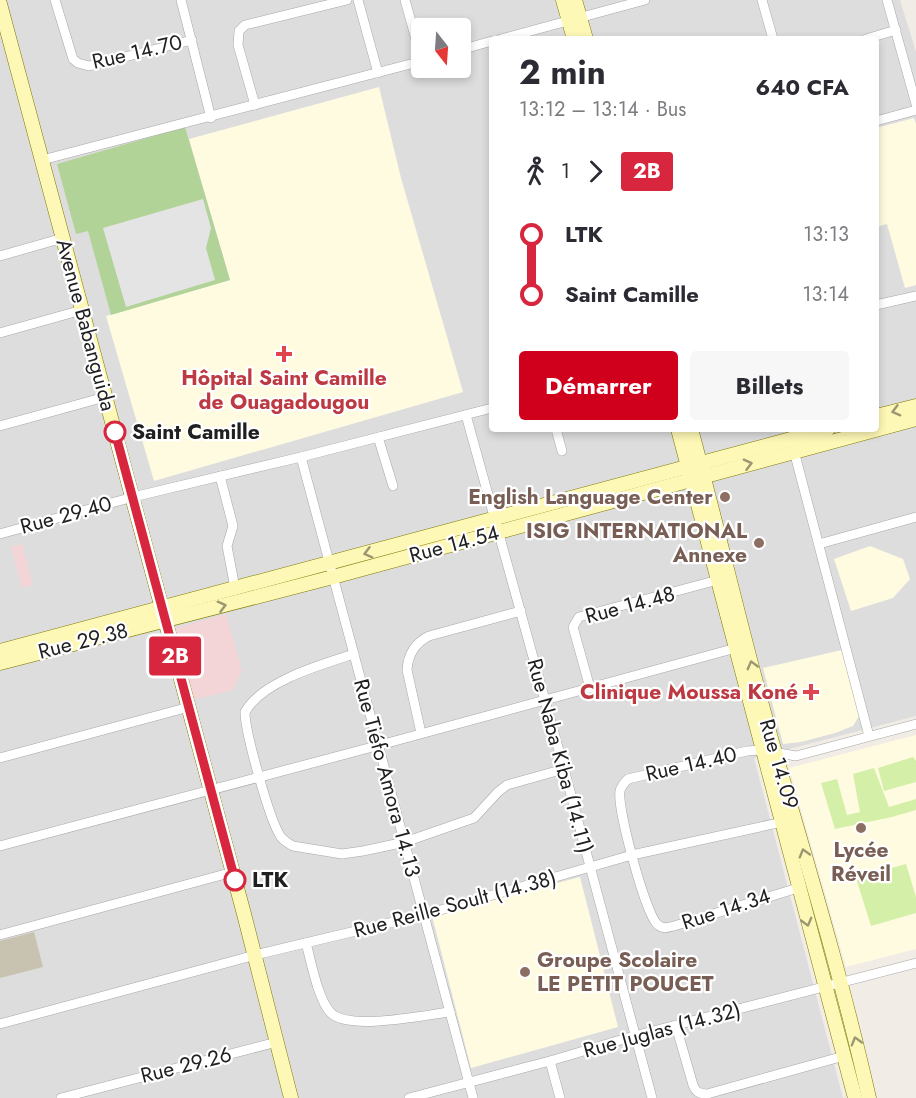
<!DOCTYPE html>
<html lang="fr">
<meta charset="utf-8">
<style>
:root{--surface:#fff;--page:#f7f7f7;--text:#2b2b33;--muted:#7c7c81;--accent:#d0001d}
body{margin:0;font-family:Jost,sans-serif;background:var(--page);color:var(--text);height:100vh;display:flex;flex-direction:column;font-size:22px;white-space:nowrap}
*{box-sizing:border-box;margin:0}
p{font-size:20px;color:var(--muted)}
.icon{flex:none;width:33px;height:33px;fill:none;stroke:currentColor;stroke-width:2;stroke-linecap:round;stroke-linejoin:round}
.map{position:relative;flex:1;overflow:hidden}
.sheet{position:absolute;left:489px;top:36px;width:390px;height:396px;display:flex;flex-direction:column;background:var(--surface);border-radius:6px;box-shadow:0 3px 9px #0003}
.sheet>*{flex:none}
.badge{padding:0 12px;border-radius:4px;font-size:21px;line-height:39px}
.needle{width:39px;rotate:163deg}
.buttons{position:absolute;left:411px;top:18px;display:grid;gap:12px}
.buttons a{display:grid;place-items:center;width:60px;height:60px;border-radius:6px;background:var(--surface);box-shadow:0 3px 9px #0003;font-size:30px}
.map>.badge{position:absolute;translate:-50% -50%;box-shadow:0 0 0 3px #fff}
.legs{display:flex;align-items:center;gap:9px;height:66px;padding:0 30px;font-size:20px}
.legs p{margin-inline-start:auto}
.overview{display:flex;align-items:center;justify-content:space-between;height:102px;padding:0 30px}
h1{font-size:33px;font-weight:700;line-height:45px}
.primary-button{display:flex;gap:12px;margin-top:auto;padding:12px 30px}
.primary-button a{flex:1;height:69px;border-radius:6px;background:var(--accent);color:#fff;font-size:24px;font-weight:700;line-height:69px;text-align:center}
.primary-button a+a{background:var(--page);color:var(--text)}
ul{padding:0 30px;list-style:none}
li{display:flex;align-items:center;gap:21px;height:60px;font-size:22px}
li i{display:grid;place-items:center;width:9px;height:100%;margin:0 8px;background:currentColor}
li i::after{content:'';width:15px;height:15px;margin:-8px;border:4px solid;border-radius:50%;background:var(--surface)}
li p{margin-inline-start:auto}
li:first-child i{background:linear-gradient(#0000 50%,currentColor 0)}
li:last-child i{background:linear-gradient(currentColor 50%,#0000 0)}
.map>svg:first-child{display:block}
.residential{fill:#dedddd;fill-rule:evenodd}
.commercial{fill:#f3d4d7}
.education{fill:#fffbe1}
.construction{fill:#c7c3b0}
.grass{fill:#d4efa8}
.forest{fill:#b1d397}
.parking{fill:#e4e4e4}
.lines{fill:none;stroke-linecap:round;stroke-linejoin:round}
.street-casing{stroke:#a7a7a7;stroke-width:10}
.secondary-casing{stroke:#7e7a00;stroke-width:15}
.street{stroke:#fff;stroke-width:9}
.secondary{stroke:#fef8b6;stroke-width:14}
.oneway{stroke:#9a9772}
.line-1-casing{stroke:#fff;stroke-width:14}
.line-1{stroke:#d7263d;stroke-width:9}
.health-dot{fill:#e0444e;stroke:#fff;stroke-width:2}
.stop-1-dot{fill:#fff;stroke:#d7263d;stroke-width:3}
.education-dot{fill:#8d6e63;stroke:#fff;stroke-width:2}
.labels{text-anchor:middle;dominant-baseline:central;stroke-width:4.5;stroke-linejoin:round;paint-order:stroke}
.street-label{font-size:21px;fill:#202020;stroke:#fff}
.health-label{font-size:21px;font-weight:bold;fill:#be3a42;stroke:#fff}
.stop-label{font-size:21px;font-weight:bold;fill:#202020;stroke:#fff;text-anchor:start}
.education-label{font-size:21px;font-weight:bold;fill:#785e54;stroke:#fff;text-anchor:end}
</style>
<div class="map">
<svg width="916" height="1098" viewBox="0 0 916 1098">
<rect width="100%" height="100%" fill="#f1ece5"/>
<path class="residential" d="M0 0H900L916 52V716L754 758 843 1098H0ZM422 28H460V68H422ZM492 39H876V429H492Z"/>
<g class="commercial">
<path d="M22 544 33 585 22 588 11 547Z"/>
<path d="M226 614 242 671 233 690 192 700 173 629Z"/>
</g>
<g class="education">
<path d="M379 87 401 178 463 392 154 481 106 316 230 280 189 139Z"/>
<path d="M914 118 916 124V285L905 288 887 224 876 227V128Z"/>
<path d="M870 546 903 559 910 579 893 598 851 611 834 559Z"/>
<path d="M842 650 859 716 853 726 835 733 801 742 783 744 763 668Z"/>
<path d="M916 735V949L846 967 789 768Z"/>
<path d="M580 877 618 1027 471 1068 432 916Z"/>
</g>
<path class="construction" d="M34 932 43 967 0 978V941Z"/>
<g class="grass">
<path d="M913 757 916 761V782L884 791 878 768Z"/>
<path d="M874 768 889 807 916 799V810L892 817 835 829 821 783 837 779 847 815 860 812 853 774Z"/>
<path d="M906 864 916 897V913L871 926 856 878Z"/>
</g>
<path class="forest" d="M185 127 230 280 111 315 88 231 76 234 57 164Z"/>
<path class="parking" d="M203 199 211 228 206 248 215 280 126 307 103 228Z"/>
<g class="lines">
<g class="street-casing">
<g id="street">
<path d="M55 0 73 59 78 63 89 66 192 40"/>
<path d="M181 0 211 118"/>
<path d="M358 0 378 73"/>
<path d="M405 0 422 61"/>
<path d="M762 0 773 39"/>
<path d="M887 0 916 104"/>
<path d="M501 39 645 0"/>
<path d="M866 39 896 30"/>
<path d="M460 50 492 41"/>
<path d="M255 105 238 45 239 31 245 25 347 0"/>
<path d="M876 121 916 110"/>
<path d="M42 160 422 61"/>
<path d="M0 256 63 238"/>
<path d="M876 305 916 296"/>
<path d="M0 333 82 310"/>
<path d="M466 415 564 769 652 1098"/>
<path d="M0 426 105 397"/>
<path d="M556 429 562 451"/>
<path d="M378 437 393 486"/>
<path d="M794 451 869 736"/>
<path d="M301 457 473 1098"/>
<path d="M220 476 233 526 227 546 235 588"/>
<path d="M0 534 133 497 301 457 492 408"/>
<path d="M819 544 916 517"/>
<path d="M354 654C323 664 262 681 245 712 245 732 270 822 281 837 284 841 288 843 293 846L342 854 363 851 405 842 474 818 498 792 507 785 564 769"/>
<path d="M590 688 573 627 579 617 718 580"/>
<path d="M421 733 407 670C408 654 415 643 429 636L521 611"/>
<path d="M0 758 189 707"/>
<path d="M0 846 380 745 736 648"/>
<path d="M798 888 674 926C667 928 662 929 657 924 645 912 617 808 620 791 621 786 624 783 628 779L747 751 762 750 796 756 916 724"/>
<path d="M0 935 233 872"/>
<path d="M306 943C311 961 318 1000 331 1013 349 1031 425 1015 450 1012"/>
<path d="M0 1024 255 955 423 915 632 855 787 821"/>
<path d="M676 1026 693 1085C696 1092 699 1094 707 1094L844 1056"/>
<path d="M550 1061 560 1098"/>
<path d="M61 1098 277 1042"/>
<path d="M409 1098 550 1061 634 1036 916 963"/>
</g>
</g>
<g class="secondary-casing">
<g id="secondary">
<path d="M563 0 574 39"/>
<path d="M575 0 586 39"/>
<path d="M0 4 244 914 291 1098"/>
<path d="M876 416 916 406"/>
<path d="M678 429 855 1098"/>
<path d="M691 429C719 533 743 638 772 742 806 860 842 978 869 1098"/>
<path d="M0 651 828 429"/>
<path d="M0 663 333 577 916 419"/>
</g>
</g>
<use href="#street" class="street"/>
<use href="#secondary" class="secondary"/>
</g>
<defs><path id="oneway-chevron" d="M-2-3.5L2.5 0L-2 3.5" fill="none" stroke-width="1.6" stroke-linecap="round" stroke-linejoin="round" transform="scale(1.5)"/></defs>
<g class="oneway">
<use href="#oneway-chevron" transform="translate(896 411) rotate(165)"/>
<use href="#oneway-chevron" transform="translate(748 464) rotate(-15)"/>
<use href="#oneway-chevron" transform="translate(368 553) rotate(165)"/>
<use href="#oneway-chevron" transform="translate(222 606) rotate(-15)"/>
<use href="#oneway-chevron" transform="translate(752 665) rotate(-105)"/>
<use href="#oneway-chevron" transform="translate(804 853) rotate(-106)"/>
<use href="#oneway-chevron" transform="translate(807 922) rotate(75)"/>
<use href="#oneway-chevron" transform="translate(856 1041) rotate(-106)"/>
</g>
<g class="lines">
<g class="line-1-casing">
<path id="line-1" d="M115 432 235 880"/>
</g>
<use href="#line-1" class="line-1"/>
</g>
<g class="health-dot">
<path d="M281 345h6v6h6v6h-6v6h-6v-6h-6v-6h6z"/>
<path d="M808 683h6v6h6v6h-6v6h-6v-6h-6v-6h6z"/>
</g>
<g class="stop-1-dot">
<circle cx="115" cy="432" r="10"/>
<circle cx="235" cy="880" r="10"/>
</g>
<g class="education-dot">
<circle cx="725" cy="497" r="6"/>
<circle cx="759" cy="543" r="6"/>
<circle cx="861" cy="828" r="6"/>
<circle cx="525" cy="972" r="6"/>
</g>
<g class="labels">
<g class="street-label">
<text transform="translate(137 52) rotate(-13)">Rue 14.70</text>
<text transform="translate(86 325) rotate(75)">Avenue Babanguida</text>
<text transform="translate(66 515) rotate(-15)">Rue 29.40</text>
<text transform="translate(454 544) rotate(-15)">Rue 14.54</text>
<text transform="translate(630 605) rotate(-15)">Rue 14.48</text>
<text transform="translate(83 641) rotate(-14)">Rue 29.38</text>
<text transform="translate(560 756) rotate(75)">Rue Naba Kiba (14.11)</text>
<text transform="translate(691 764) rotate(-13)">Rue 14.40</text>
<text transform="translate(779 764) rotate(74)">Rue 14.09</text>
<text transform="translate(387 778) rotate(75)">Rue Tiéfo Amora 14.13</text>
<text transform="translate(455 904) rotate(-15)">Rue Reille Soult (14.38)</text>
<text transform="translate(726 909) rotate(-18)">Rue 14.34</text>
<text transform="translate(662 1030) rotate(-15)">Rue Juglas (14.32)</text>
<text transform="translate(186 1065) rotate(-14)">Rue 29.26</text>
</g>
<g class="health-label">
<text x="284" y="378">Hôpital Saint Camille<tspan x="284" dy="24">de Ouagadougou</tspan></text>
<text x="798" y="692" text-anchor="end">Clinique Moussa Koné</text>
</g>
<g class="stop-label">
<text x="132" y="432">Saint Camille</text>
<text x="252" y="880">LTK</text>
</g>
<g class="education-label">
<text x="713" y="497">English Language Center</text>
<text x="747" y="531">ISIG INTERNATIONAL<tspan x="747" dy="24">Annexe</tspan></text>
<text x="861" y="850" text-anchor="middle">Lycée<tspan x="861" dy="24">Réveil</tspan></text>
<text x="537" y="960" text-anchor="start">Groupe Scolaire<tspan x="537" dy="24">LE PETIT POUCET</tspan></text>
</g>
</g>
</svg>
<div class="buttons">
<a><svg class="needle" viewBox="-14 -14 28 28"><path d="M0-13l5 13h-10z" fill="#e53935"/><path d="M0 13l5-13h-10z" fill="#7c7c81"/></svg></a>
</div>
<b class="badge" style="left:175px;top:656px;background:#d7263d;color:#fff">2B</b>
<section class="sheet">
<div class="overview"><div><h1>2 min</h1><p>13:12 – 13:14 · Bus</p></div><b>640 CFA</b></div>
<div class="legs"><svg class="icon" aria-label="walk" viewBox="0 0 24 24"><circle cx="13" cy="4" r="2"/><path d="M13 8l-2 6 4 7M11 14l-3 7M7 12l3-4h3l4 4"/></svg>1<svg class="icon" aria-label="forward" viewBox="0 0 24 24"><path d="M9 5l7 7-7 7"/></svg><b class="badge" style="background:#d7263d;color:#fff">2B</b></div>
<ul>
<li><i style="color:#d7263d"></i><b>LTK</b><p>13:13</p></li>
<li><i style="color:#d7263d"></i><b>Saint Camille</b><p>13:14</p></li>
</ul>
<div class="primary-button"><a>Démarrer</a><a>Billets</a></div>
</section>
</div>
